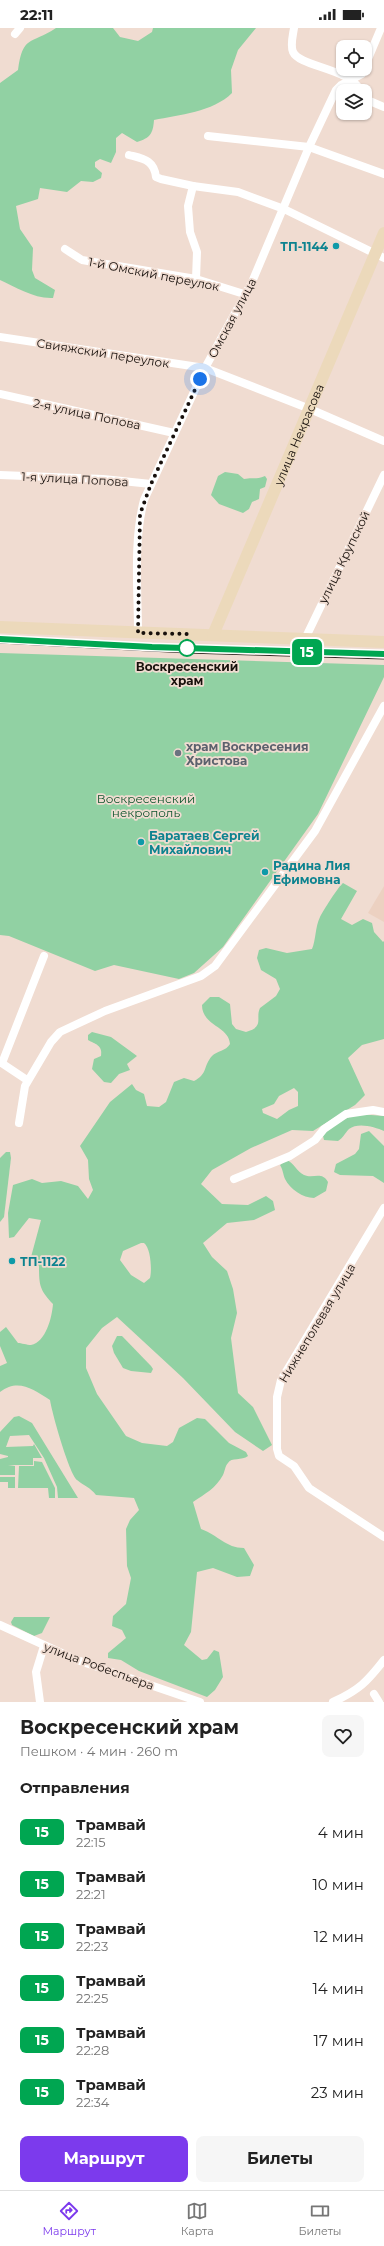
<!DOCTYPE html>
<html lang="ru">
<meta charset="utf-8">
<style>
:root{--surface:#fff;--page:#f6f6f6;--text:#222;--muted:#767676;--line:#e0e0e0;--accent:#7c3aed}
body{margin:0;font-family:Montserrat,sans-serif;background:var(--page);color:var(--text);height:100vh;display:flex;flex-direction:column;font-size:15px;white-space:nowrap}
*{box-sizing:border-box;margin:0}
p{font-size:13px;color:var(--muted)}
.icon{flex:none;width:22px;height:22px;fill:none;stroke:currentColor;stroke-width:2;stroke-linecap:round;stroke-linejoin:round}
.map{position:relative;height:1674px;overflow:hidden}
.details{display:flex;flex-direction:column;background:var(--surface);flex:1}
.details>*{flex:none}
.badge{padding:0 8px;border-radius:6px;font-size:14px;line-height:26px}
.fabs{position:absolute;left:336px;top:12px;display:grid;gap:8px}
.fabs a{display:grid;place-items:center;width:36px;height:36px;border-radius:8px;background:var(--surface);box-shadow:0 1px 3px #0004;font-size:20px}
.you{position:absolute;width:20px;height:20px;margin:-10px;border:3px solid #fff;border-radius:50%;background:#1a73e8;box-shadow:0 0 0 6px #1a73e833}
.map>.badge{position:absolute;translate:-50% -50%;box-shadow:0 0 0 2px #fff}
h2{padding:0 20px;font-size:15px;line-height:36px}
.round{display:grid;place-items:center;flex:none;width:42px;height:42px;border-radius:8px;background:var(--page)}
.overview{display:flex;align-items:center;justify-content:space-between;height:68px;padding:0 20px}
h1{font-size:19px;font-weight:700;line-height:30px}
.action{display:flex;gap:8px;margin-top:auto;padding:8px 20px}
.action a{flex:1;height:46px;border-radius:8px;background:var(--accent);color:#fff;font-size:16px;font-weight:700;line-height:46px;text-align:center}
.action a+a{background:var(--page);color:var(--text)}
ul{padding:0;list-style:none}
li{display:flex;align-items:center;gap:12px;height:52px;padding:0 20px}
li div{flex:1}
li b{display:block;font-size:15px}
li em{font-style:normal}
li .badge{min-width:44px;font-weight:700;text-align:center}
.status{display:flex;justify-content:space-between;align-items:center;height:28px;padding:0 20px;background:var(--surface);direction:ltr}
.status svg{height:11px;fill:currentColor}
.tab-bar{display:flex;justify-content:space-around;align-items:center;height:56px;border-top:1px solid var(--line);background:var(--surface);font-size:11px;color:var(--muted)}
.tab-bar a{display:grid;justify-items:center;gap:2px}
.tab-bar .on{color:var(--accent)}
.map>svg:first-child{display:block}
.built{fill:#ecd1c1}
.green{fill:#91d1a3;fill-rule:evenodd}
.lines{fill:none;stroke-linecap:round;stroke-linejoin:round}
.street{stroke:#fff;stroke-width:8}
.secondary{stroke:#ecd9bb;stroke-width:12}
.tram{stroke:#312823;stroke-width:1}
.line-casing{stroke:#fff;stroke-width:9}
.line{stroke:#00a651;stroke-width:6}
.walk{stroke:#17100c;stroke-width:4;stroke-dasharray:0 7.2}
.culture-dot{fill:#0f9aa8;stroke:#f0dcd1;stroke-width:1.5}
.stop-dot{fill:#fff;stroke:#00a651;stroke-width:2}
.worship-dot{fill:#6b7280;stroke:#f0dcd1;stroke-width:1.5}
.labels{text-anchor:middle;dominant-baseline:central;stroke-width:3.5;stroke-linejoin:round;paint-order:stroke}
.culture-label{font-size:12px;font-weight:bold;fill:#0d838f;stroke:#f0dcd1;text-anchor:start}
.street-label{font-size:12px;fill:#17100c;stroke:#f0dcd1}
.stop-label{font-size:12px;font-weight:bold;fill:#17100c;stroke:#f0dcd1}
.worship-label{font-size:12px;font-weight:bold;fill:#5b616d;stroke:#f0dcd1;text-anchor:start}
.park-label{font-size:12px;fill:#0c542c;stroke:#f0dcd1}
</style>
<div class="status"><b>22:11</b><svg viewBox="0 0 49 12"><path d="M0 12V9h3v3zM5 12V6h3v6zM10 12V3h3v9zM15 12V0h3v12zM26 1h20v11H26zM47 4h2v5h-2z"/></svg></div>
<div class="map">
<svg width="384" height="1674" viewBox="0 0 384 1674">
<rect width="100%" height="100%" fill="#f0dcd1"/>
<path class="built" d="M384 858V894L368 885Z"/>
<g class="green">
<path d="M56 0H113L120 9 138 13 152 4 153 0H256L238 22 231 42 232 65C213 84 179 87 154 92 153 106 150 110 137 114L122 105 116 110V124L111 135 100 131 95 134V139L102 145 101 150 93 154 81 153 67 164 40 160 38 171 16 178 20 201 33 220 32 242 35 250 55 262 53 270C34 271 16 259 0 252V55L18 42C23 7 30 17 56 0Z"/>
<path d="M225 444 238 446 244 451C253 449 255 452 265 448L267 451 265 459 260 461 259 471 252 474 249 481 243 485 219 476 211 467 218 448Z"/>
<path d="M0 625 384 637V649L318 786 223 919 194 945 179 951 114 937 95 943 9 908 0 907Z"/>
<path d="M343 855 357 863 341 891 352 897 363 891 372 895 374 904 383 914 384 913V1011L362 1017 348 1030 365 1067 355 1077 313 1103 292 1102 251 1120 212 1142 201 1156 222 1176 248 1177 266 1168 273 1173 275 1182 254 1192 227 1195 203 1215 212 1229 227 1243 233 1261 237 1285 231 1310 238 1365 253 1379 272 1417 263 1423 235 1404 183 1350 117 1289 102 1300 86 1320V1340L97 1366 126 1408 142 1415 167 1418 173 1414 179 1400 197 1390 205 1391 229 1415 246 1424 248 1428C242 1433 231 1429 228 1435 225 1438 225 1443 223 1447 216 1460 205 1466 193 1474L201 1501C218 1507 226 1520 244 1520L254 1537 250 1548 237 1549 213 1540 197 1544 191 1604 184 1617 202 1632 207 1631 214 1622 219 1624 223 1649 215 1662 207 1669 139 1643 121 1632 108 1630V1625L126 1610 122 1602 112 1598 113 1588 126 1576 131 1550 127 1538 126 1501 130 1492 139 1482 134 1470 96 1467C90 1459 84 1458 77 1452 69 1445 52 1385 50 1372 33 1361 18 1350 0 1364V1338L7 1335 0 1318V1304L6 1299 18 1315C21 1315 27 1317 31 1317 46 1314 52 1289 53 1276 40 1262 39 1258 39 1238L31 1229 41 1192 29 1190 14 1209 9 1210 8 1185 13 1157 32 1151 42 1155 61 1153 78 1158 88 1171 93 1162 89 1151 88 1132 80 1118 110 1074 132 1056 136 1062 144 1066 147 1078 159 1079 166 1074 174 1054 184 1050 194 1053C208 1046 203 1038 212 1028 217 1023 226 1023 230 1016 229 998 202 998 202 977L210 969H219L230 976 232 996 236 1001 246 1004C265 999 255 990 260 980L276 968 280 961 276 951 261 942 257 930 259 922 266 920 287 925 312 921C316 912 315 899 320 889 323 883 338 859 343 855ZM294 1060 298 1064V1078L289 1082 277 1091 263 1085 262 1081 274 1076 279 1068ZM141 1215H144C151 1220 152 1243 150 1250L144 1255 131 1247 120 1232 123 1223Z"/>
<path d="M92 1004 111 1009 137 1028 127 1036 130 1042 119 1046 111 1055 104 1054 92 1041 94 1031 101 1028C103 1017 95 1016 88 1012V1007Z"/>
<path d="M358 1086 384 1088V1103C375 1099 358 1094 349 1101 345 1105 343 1110 338 1113L324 1112 323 1108C331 1096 345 1090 358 1086Z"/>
<path d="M369 1103 384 1118V1155L373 1148 340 1147 334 1144 336 1136 355 1126 359 1121 361 1106Z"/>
<path d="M6 1124H10L11 1130 4 1189 0 1194V1130Z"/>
<path d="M287 1132C294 1135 297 1144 304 1147 313 1151 322 1143 328 1154L326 1163 314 1170C303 1170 290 1161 285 1151 283 1146 283 1142 280 1137Z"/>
<path d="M117 1308H122L151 1338 153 1341 151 1345 131 1343 123 1340 114 1325 112 1318Z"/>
<path d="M19 1388 32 1395 78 1470H58L57 1459 44 1430 29 1407 10 1408 6 1419 33 1418 34 1416 42 1430H33V1437H8L15 1438V1447H0V1431L8 1429V1428L0 1426V1404L14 1389Z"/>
<path d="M34 1433 42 1434 55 1460V1470H49L48 1460H18L19 1438H34Z"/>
<path d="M0 1449H15V1460H8V1454H0Z"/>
<path d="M14 1589H50L42 1605 34 1608 12 1597 11 1594Z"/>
</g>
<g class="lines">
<g class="street">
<path d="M294 0C293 7 290 17 293 24 300 39 350 40 361 63"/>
<path d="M15 6 20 0"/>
<path d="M365 38 381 0"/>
<path d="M365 71 384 79"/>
<path d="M208 108 309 119 384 146"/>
<path d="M129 127C144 131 154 132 156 149L161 151 193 158 238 164 284 181 384 230"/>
<path d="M193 158 188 178 190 204 197 224 196 251"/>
<path d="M65 221 82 232 196 251 244 266"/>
<path d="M0 309 205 340 310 381 384 413"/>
<path d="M0 366 174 405"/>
<path d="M0 447 103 451 151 456"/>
<path d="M138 605C138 562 133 514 144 472L205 340 252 254 309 119 336 62 341 57 362 46 364 41"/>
<path d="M305 611 384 447"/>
<path d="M0 1034 27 1052"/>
<path d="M2 1035 44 928"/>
<path d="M19 1095 25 1058 51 1014 60 1004 105 983 201 948 215 938 315 803 384 678"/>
<path d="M234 1151 290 1128 315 1112 324 1101 346 1086 373 1082 384 1084"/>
<path d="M384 1180 281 1352 277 1369V1421L279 1428 294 1438 309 1460 384 1509"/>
<path d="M0 1597 77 1632 200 1674"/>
<path d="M374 1666 379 1674"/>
<path d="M40 1674 36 1644 44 1618"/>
<path d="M333 1674C359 1662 367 1654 384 1632"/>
</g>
<g class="secondary">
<path d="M0 599 384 614"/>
<path id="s1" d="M213 607 384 205"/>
</g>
<path class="tram" d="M0 615 187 625 384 631"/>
</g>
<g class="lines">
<g class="line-casing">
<path id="line" d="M0 611 152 619 384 626"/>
</g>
<use href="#line" class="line"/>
<path class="walk" d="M187 620V606L138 605 140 486 151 456 200 351"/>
</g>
<g class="culture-dot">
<circle cx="336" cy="218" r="4"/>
<circle cx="141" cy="814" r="4"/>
<circle cx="265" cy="844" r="4"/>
<circle cx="12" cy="1233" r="4"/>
</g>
<circle class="stop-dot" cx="187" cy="620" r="8"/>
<circle class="worship-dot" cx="178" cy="725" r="4"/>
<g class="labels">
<g class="culture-label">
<text x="328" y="218" text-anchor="end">ТП-1144</text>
<text x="149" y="807">Баратаев Сергей<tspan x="149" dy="14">Михайлович</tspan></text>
<text x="273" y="837">Радина Лия<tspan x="273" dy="14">Ефимовна</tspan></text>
<text x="20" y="1233">ТП-1122</text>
</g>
<g class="street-label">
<text transform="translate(154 246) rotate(11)">1-й Омский переулок</text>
<text transform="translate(232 290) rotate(-62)">Омская улица</text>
<text transform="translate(103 325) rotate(9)">Свияжский переулок</text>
<text transform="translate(87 386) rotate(12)">2-я улица Попова</text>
<text stroke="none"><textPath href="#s1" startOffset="218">улица Некрасова</textPath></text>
<text transform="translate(75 451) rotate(3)">1-я улица Попова</text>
<text transform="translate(344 529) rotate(-64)">улица Крупской</text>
<text transform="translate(317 1295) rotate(-59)">Нижнеполевая улица</text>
<text transform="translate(99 1638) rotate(20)">улица Робеспьера</text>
</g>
<g class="stop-label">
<text x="187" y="638">Воскресенский<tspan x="187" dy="14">храм</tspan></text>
</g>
<g class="worship-label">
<text x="186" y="718">храм Воскресения<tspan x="186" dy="14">Христова</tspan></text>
</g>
<g class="park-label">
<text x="146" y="770">Воскресенский<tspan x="146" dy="14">некрополь</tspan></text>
</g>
</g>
</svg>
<div class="fabs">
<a><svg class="icon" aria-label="locate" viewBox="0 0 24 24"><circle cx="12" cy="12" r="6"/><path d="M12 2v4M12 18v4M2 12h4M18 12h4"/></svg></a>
<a><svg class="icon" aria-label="layers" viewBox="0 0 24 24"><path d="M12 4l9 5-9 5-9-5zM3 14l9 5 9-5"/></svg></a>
</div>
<div class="you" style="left:200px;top:351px"></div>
<b class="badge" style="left:307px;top:624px;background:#00a651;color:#fff">15</b>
</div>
<section class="details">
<div class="overview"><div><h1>Воскресенский храм</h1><p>Пешком · 4 мин · 260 m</p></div><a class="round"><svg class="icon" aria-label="heart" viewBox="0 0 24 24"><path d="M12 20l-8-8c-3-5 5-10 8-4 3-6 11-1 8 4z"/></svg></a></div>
<h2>Отправления</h2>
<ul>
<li><span class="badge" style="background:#00a651;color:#fff">15</span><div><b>Трамвай</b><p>22:15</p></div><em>4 мин</em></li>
<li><span class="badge" style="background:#00a651;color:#fff">15</span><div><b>Трамвай</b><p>22:21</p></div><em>10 мин</em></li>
<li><span class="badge" style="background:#00a651;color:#fff">15</span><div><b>Трамвай</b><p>22:23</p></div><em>12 мин</em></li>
<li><span class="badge" style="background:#00a651;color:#fff">15</span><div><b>Трамвай</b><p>22:25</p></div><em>14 мин</em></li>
<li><span class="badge" style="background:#00a651;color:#fff">15</span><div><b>Трамвай</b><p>22:28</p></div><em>17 мин</em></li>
<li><span class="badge" style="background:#00a651;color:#fff">15</span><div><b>Трамвай</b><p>22:34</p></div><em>23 мин</em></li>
</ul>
<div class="action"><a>Маршрут</a><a>Билеты</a></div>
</section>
<nav class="tab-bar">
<a class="on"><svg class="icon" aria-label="directions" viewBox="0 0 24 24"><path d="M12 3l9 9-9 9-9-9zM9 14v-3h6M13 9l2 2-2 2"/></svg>Маршрут</a>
<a><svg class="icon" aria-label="map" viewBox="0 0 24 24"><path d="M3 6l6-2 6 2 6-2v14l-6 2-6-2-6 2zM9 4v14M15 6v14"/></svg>Карта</a>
<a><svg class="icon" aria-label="tickets" viewBox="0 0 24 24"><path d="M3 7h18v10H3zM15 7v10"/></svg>Билеты</a>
</nav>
